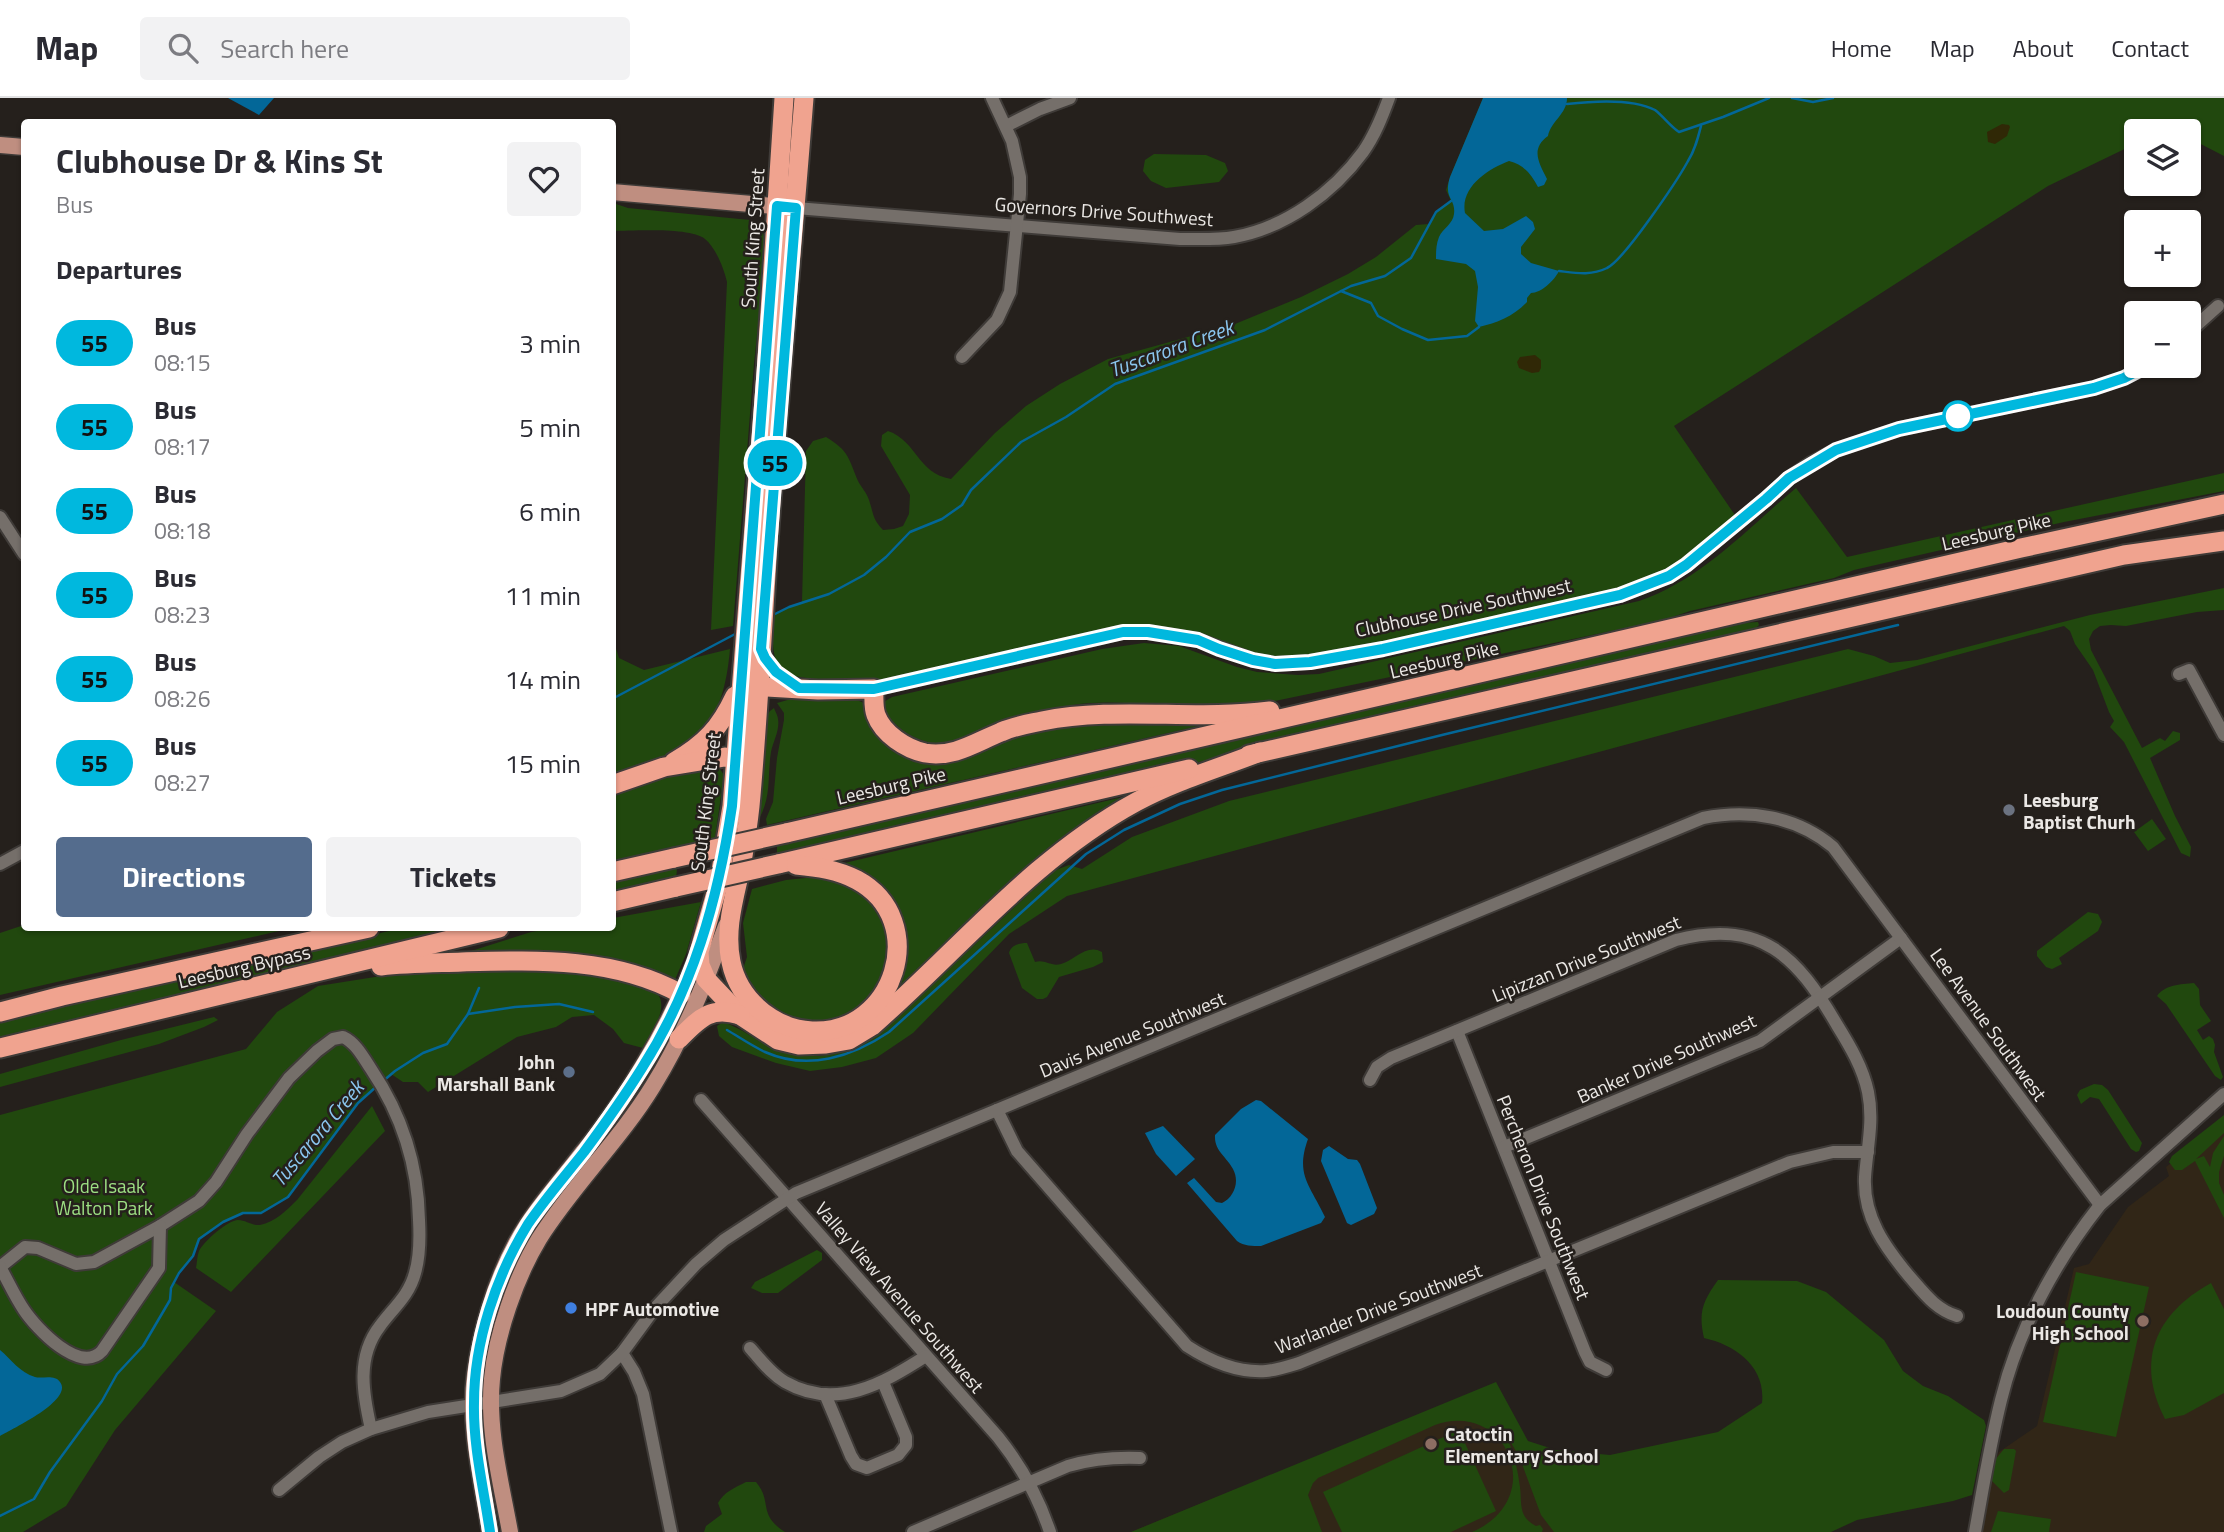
<!DOCTYPE html>
<meta charset="utf-8">
<style>
:root{--surface:#fff;--page:#f2f2f3;--text:#2b2b33;--muted:#7c7c81;--line:#e1e1e2;--accent:#546c8d}
body{margin:0;font-family:"Titillium Web",sans-serif;background:var(--page);color:var(--text);height:100vh;display:flex;flex-direction:column;font-size:26px;white-space:nowrap}
*{box-sizing:border-box;margin:0}
p{font-size:23px;color:var(--muted)}
.icon{flex:none;width:38px;height:38px;fill:none;stroke:currentColor;stroke-width:2;stroke-linecap:round;stroke-linejoin:round}
.map{position:relative;flex:1;overflow:hidden}
.sheet{position:absolute;left:21px;top:21px;width:595px;height:812px;display:flex;flex-direction:column;background:var(--surface);border-radius:7px;box-shadow:0 2px 5px #0004}
.sheet>*{flex:none}
.badge{padding:0 14px;border-radius:23px;font-size:24px;line-height:46px}
.controls{position:absolute;left:2124px;top:21px;display:grid;gap:14px}
.controls a{display:grid;place-items:center;width:77px;height:77px;border-radius:7px;background:var(--surface);box-shadow:0 2px 5px #0004;font-size:35px}
.map>.badge{position:absolute;translate:-50% -50%;box-shadow:0 0 0 4px #fff}
h2{padding:0 35px;font-size:26px;line-height:63px}
.round{display:grid;place-items:center;flex:none;width:74px;height:74px;border-radius:7px;background:var(--page)}
.head{display:flex;align-items:center;justify-content:space-between;height:119px;padding:0 35px}
h1{font-size:33px;font-weight:700;line-height:52px}
.cta{display:flex;gap:14px;margin-top:auto;padding:14px 35px}
.cta a{flex:1;height:80px;border-radius:7px;background:var(--accent);color:#fff;font-size:28px;font-weight:700;line-height:80px;text-align:center}
.cta a+a{background:var(--page);color:var(--text)}
ul{padding:0;list-style:none}
li{display:flex;align-items:center;gap:21px;height:84px;padding:0 35px}
li div{flex:1}
li b{display:block;font-size:26px}
li em{font-style:normal}
li .badge{min-width:77px;font-weight:700;text-align:center}
header{display:flex;align-items:center;gap:42px;box-sizing:border-box;height:98px;padding:0 35px;background:var(--surface);border-bottom:2px solid var(--line)}
header strong{font-size:33px}
nav{display:flex;gap:38px;margin-inline-start:auto;font-size:24px}
.search{width:490px;height:63px;background:var(--page);display:flex;align-items:center;gap:18px;box-sizing:border-box;padding:0 24px;border-radius:7px;color:var(--muted);font-size:26px}
.map>svg:first-child{display:block}
.education{fill:#312617}
.green{fill:#21480e}
.sand{fill:#302806}
.water{fill:#036798}
.lines{fill:none;stroke-linecap:round;stroke-linejoin:round}
.stream{stroke:#036798;stroke-width:2.5}
.minor-casing{stroke:#3f3b38;stroke-width:16}
.major-casing{stroke:#3f3b38;stroke-width:19}
.highway-casing{stroke:#3f3b38;stroke-width:23}
.minor{stroke:#756f6a;stroke-width:12}
.major{stroke:#bf8e80;stroke-width:16}
.highway{stroke:#f0a38f;stroke-width:19}
.highway-bridge-casing{stroke:#3f3b38;stroke-width:23;stroke-linecap:butt}
.highway-bridge{stroke:#f0a38f;stroke-width:19}
.line-casing{stroke:#fff;stroke-width:16}
.line{stroke:#00b8de;stroke-width:10}
.stop-dot{fill:#fff;stroke:#00b8de;stroke-width:3.5}
.worship-dot{fill:#6b7280;stroke:#25201c;stroke-width:2.5}
.service-dot{fill:#5c6f8a;stroke:#25201c;stroke-width:2.5}
.shop-dot{fill:#3f7fe0;stroke:#25201c;stroke-width:2.5}
.education-dot{fill:#8d6e63;stroke:#25201c;stroke-width:2.5}
.labels{text-anchor:middle;dominant-baseline:central;stroke-width:5;stroke-linejoin:round;paint-order:stroke}
.street-label{font-size:19px;fill:#ebe8e5;stroke:#25201c}
.poi-label{font-size:19px;font-weight:bold;fill:#ebe8e5;stroke:#25201c;text-anchor:start}
.park-label{font-size:19px;fill:#9de083;stroke:#25201c}
.water-label{font-size:21px;font-style:italic;fill:#8bc6ef;stroke:#25201c}
</style>
<header>
<strong>Map</strong>
<div class="search"><svg class="icon" aria-label="search" viewBox="0 0 24 24"><circle cx="10" cy="10" r="6"/><path d="M15 15l6 6"/></svg>Search here</div>
<nav><a>Home</a><a>Map</a><a>About</a><a>Contact</a></nav>
</header>
<div class="map">
<svg width="2224" height="1434" viewBox="0 0 2224 1434">
<rect width="100%" height="100%" fill="#25201c"/>
<g class="education">
<path d="M2224 1024V1434H1980L1994 1363 1999 1354 2037 1328 2074 1170 2089 1166 2128 1109 2169 1078 2166 1069Z"/>
<path d="M1483 1291 1562 1434H1131L1212 1401Z"/>
</g>
<g class="green">
<path d="M1483 0H2224V58L2189 40V33H2175L2168 30 2162 33H2137V45L2048 88 1674 328 1739 423 1643 490 1310 564 1253 562 1148 534 874 591 794 578C766 566 774 541 774 515L802 504 806 353 813 343 826 339C849 353 848 359 858 383 861 389 867 395 869 402 874 417 872 420 883 432L894 431 903 428 909 416 910 397 881 348 882 337 888 333C917 343 917 375 951 381L995 335 1026 308 1060 286 1108 261 1235 226 1301 199 1348 176 1376 159 1416 127 1429 126 1436 114 1451 103 1446 92 1450 79Z"/>
<path d="M1154 56 1206 57 1225 65 1228 73 1219 84 1166 90 1151 83 1143 73 1145 62Z"/>
<path d="M613 105 628 110 750 122C762 128 765 137 766 151L754 266 733 528 711 532 727 184C724 171 716 150 705 141 690 129 633 133 613 133Z"/>
<path d="M2224 375V393L2064 424 1854 472 1834 480 1690 513 1664 522 1261 606C1239 607 1218 610 1196 610 1156 608 1113 601 1073 607 1055 610 1037 614 1021 620 995 629 967 648 939 646 915 644 889 628 882 605L892 599 1102 551 1144 545 1179 548 1237 569 1257 574 1298 577 1319 576 1639 503C1701 482 1747 431 1796 390L1847 459Z"/>
<path d="M2224 490V512L2197 514 2126 528 2111 527 2100 528 2093 533 2089 541 2091 552 2142 650 2160 640 2165 643 2173 633 2180 635V642L2150 660 2175 718 2191 749 2190 759 2181 755 2124 644 2110 629 2114 623 2109 614 2093 572 2075 546 2070 533 2064 528 1067 798 1009 836 913 935 876 960 842 969 810 973 776 965 732 949 719 938 717 928 723 924C741 930 755 942 772 948 819 967 840 957 881 934L1053 773 1069 767 1082 771 1132 739 1229 703 1848 551 1874 558 1890 565 1917 562 2090 517Z"/>
<path d="M1758 524 1759 527 1756 530 1698 548 808 755 777 759V747L795 740 1725 526Z"/>
<path d="M612 538 619 560 644 572 730 551C722 642 688 648 613 680Z"/>
<path d="M791 601 856 602 862 604 907 655 1008 638 1065 623 1212 625 767 727 766 721 773 704 777 660 784 622V615L777 605Z"/>
<path d="M774 610C775 613 778 618 778 621 780 632 773 644 771 654 767 679 772 697 759 721L767 617 770 613Z"/>
<path d="M714 670H719L724 677 715 740 613 763 612 697 658 680Z"/>
<path d="M1161 690 1129 705 897 897 892 893 897 829 836 767Z"/>
<path d="M2152 721 2166 741 2148 753 2134 734Z"/>
<path d="M677 770 676 782 613 800 612 784Z"/>
<path d="M825 778 842 782 867 800 884 827 889 842V871L866 908 826 927 778 919 741 877 747 859 743 825 752 791 786 782Z"/>
<path d="M701 804 686 856 674 884 480 856 471 853 531 834 556 830H612L613 820Z"/>
<path d="M2088 814 2098 816 2102 824 2098 833 2059 860 2062 866 2052 871 2046 869 2037 858V853Z"/>
<path d="M24 827V830H292L0 897V835Z"/>
<path d="M402 830H478L0 940V923Z"/>
<path d="M1027 845 1035 864C1045 861 1051 869 1061 866 1075 862 1087 845 1102 854L1103 864 1093 869 1059 879 1047 899 1043 901H1037L1022 890 1009 855C1011 847 1019 845 1027 845Z"/>
<path d="M504 869 575 873 650 890C675 902 652 934 643 950L624 945 613 931 594 917 572 919 556 929 517 939 428 994 418 984H403L391 976 358 1005 288 1099 261 1115H243L223 1124 199 1141 193 1158 179 1175 174 1184 216 1213 115 1332 66 1408 23 1434H0V1017L246 951 277 914 318 888 394 876Z"/>
<path d="M2194 885 2199 891 2200 907 2211 923 2197 932 2203 942 2209 938 2213 941 2215 947 2214 954 2223 979 2221 982 2215 978 2166 906 2157 898C2165 887 2180 886 2194 885Z"/>
<path d="M214 919 218 922 204 929 159 946 0 989V976L121 942Z"/>
<path d="M2094 986 2102 987 2108 992 2142 1045 2139 1053 2136 1054 2131 1051 2099 1001 2090 999 2081 1006 2077 997 2080 992Z"/>
<path d="M372 1008 385 1033 231 1194 196 1170C197 1165 197 1158 199 1153 204 1143 228 1122 238 1122 246 1122 252 1128 260 1127 275 1124 287 1112 297 1102Z"/>
<path d="M2224 1017V1035L2196 1061 2204 1058 2210 1069 2213 1055 2224 1038V1058L2219 1074V1085L2224 1097V1120L2195 1063 2182 1072H2175L2169 1064 2172 1058Z"/>
<path d="M817 1152 822 1155V1162L778 1195H762L751 1190 755 1184Z"/>
<path d="M2076 1174 2149 1189 2116 1339 2043 1324Z"/>
<path d="M1718 1182 1797 1183 1826 1194 1884 1242 1903 1273 1923 1288 1948 1298 1984 1322 1986 1328 1972 1397 1953 1403 1857 1422 1831 1434H1554L1541 1417 1519 1358 1500 1327 1511 1349 1510 1350C1516 1362 1518 1375 1520 1389 1522 1406 1518 1419 1536 1428L1540 1427 1543 1431 1542 1434H1472C1549 1401 1507 1301 1435 1327L1318 1380 1313 1385 1308 1397 1322 1434H1131L1496 1284 1528 1343 1556 1352 1610 1357 1718 1334 1762 1305C1766 1269 1736 1247 1704 1240 1698 1214 1703 1203 1718 1182Z"/>
<path d="M2211 1185 2224 1211V1295L2184 1317 2165 1321C2135 1263 2155 1216 2211 1185Z"/>
<path d="M1459 1332 1496 1413 1451 1434H1342L1323 1394Z"/>
<path d="M2004 1351H2014L2016 1353 2009 1392 2004 1395 1991 1382 1994 1363Z"/>
<path d="M746 1384H756C773 1404 757 1416 785 1434H704L706 1428 722 1416 718 1405C724 1394 734 1390 746 1384Z"/>
<path d="M1998 1413 2051 1421 2049 1434H1991Z"/>
</g>
<g class="sand">
<path d="M2002 26 2009 27 2010 29 2007 38 1995 46 1988 44 1987 34Z"/>
<path d="M1535 257 1541 262V270L1539 274 1532 275 1519 270 1517 264 1520 259Z"/>
</g>
<g class="water">
<path d="M228 0H274L259 17Z"/>
<path d="M1483 0H1567C1567 16 1551 23 1548 38 1530 51 1539 65 1547 81L1544 87 1538 89C1531 76 1523 66 1509 63 1488 71 1460 89 1465 115L1484 133 1503 131 1526 118 1533 124 1535 131 1521 149V156L1531 165 1559 173C1554 183 1541 195 1531 195L1527 200V204C1514 218 1497 225 1479 229L1475 223 1478 189 1475 173 1466 166 1436 161C1436 154 1436 146 1439 139 1443 130 1453 126 1454 116 1456 100 1443 101 1450 79Z"/>
<path d="M1256 1002 1261 1003 1308 1041C1295 1077 1310 1087 1325 1119L1321 1125 1261 1148C1252 1148 1244 1148 1237 1143L1187 1085 1194 1080 1216 1104 1222 1105C1234 1099 1240 1084 1233 1071 1227 1059 1214 1053 1215 1037L1241 1011Z"/>
<path d="M1163 1028 1195 1061 1176 1078 1156 1056 1145 1035Z"/>
<path d="M1329 1048 1348 1061 1357 1062 1360 1066 1377 1110 1374 1116 1351 1127 1347 1125 1321 1063 1323 1052Z"/>
<path d="M0 1252C11 1261 20 1275 35 1279 42 1281 55 1276 60 1284 74 1302 12 1331 0 1338Z"/>
</g>
<g class="lines">
<g class="stream">
<path d="M1792 0 1813 4 1833 0"/>
<path d="M1567 6C1593 3 1632 0 1655 12 1664 19 1670 28 1679 34L1723 19 1769 0"/>
<path d="M1559 173C1576 175 1591 178 1607 170 1624 162 1677 83 1688 63 1695 52 1698 40 1701 28"/>
<path d="M1341 193 1371 205 1378 218 1402 231 1428 242 1467 238 1479 229"/>
<path d="M771 518 789 509 829 496 864 477 886 459 910 434 942 421 962 407 971 392 1021 344 1066 319 1115 286 1265 232 1351 188 1385 178 1411 160 1436 114 1451 103"/>
<path d="M612 601 737 535"/>
<path d="M468 916 515 909 559 906 593 914"/>
<path d="M727 932C739 939 752 948 765 954 808 973 852 959 889 934L1086 756 1124 732 1180 706 1222 692 1442 637 1898 527"/>
<path d="M382 984 395 973 423 955 447 946 468 916 479 890"/>
<path d="M0 1418 34 1401 50 1374 102 1303 117 1276 143 1248 170 1202 171 1190 179 1175 193 1158 199 1141 223 1124 243 1115H261L288 1099 358 1005 377 988"/>
</g>
<g class="minor-casing">
<g id="minor">
<path d="M1006 28 1040 11 1070 0"/>
<path d="M796 110 1180 141C1198 141 1217 142 1234 139 1285 130 1333 95 1363 54 1375 37 1382 19 1389 0"/>
<path d="M2189 234 2218 208"/>
<path d="M962 259 997 222 1010 194 1020 96V79L1012 43 992 0"/>
<path d="M0 419 24 456"/>
<path d="M2179 576 2189 572 2224 637"/>
<path d="M874 591 1123 534H1148L1198 542 1253 562 1275 566 1310 564 1383 551 1620 497 1669 478 1686 467 1766 401 1789 380 1811 365 1836 352 1899 331 2094 290 2124 280 2148 268"/>
<path d="M0 766 24 753"/>
<path d="M1457 933 1585 1254 1590 1264 1606 1272"/>
<path d="M1370 982 1377 969 1391 960 1676 842C1761 820 1797 858 1837 927 1850 948 1863 970 1868 994 1874 1023 1867 1050 1865 1079 1863 1119 1885 1149 1909 1178 1924 1195 1935 1211 1957 1218"/>
<path d="M701 1002 998 1339C1022 1369 1038 1398 1050 1434"/>
<path d="M997 1012 1017 1053 1187 1248C1210 1263 1237 1275 1266 1273 1277 1272 1289 1268 1299 1265L1790 1064 1833 1054H1868"/>
<path d="M1504 1049 1760 943 1901 840"/>
<path d="M0 1169 25 1149 38 1150 76 1166 94 1164 160 1128 199 1103 216 1084 247 1036 289 980 317 953 333 941 343 939C356 945 363 959 371 971 402 1017 418 1067 419 1122 420 1140 420 1158 415 1175 409 1198 393 1210 380 1228 356 1259 363 1296 371 1331"/>
<path d="M0 1169C8 1183 15 1199 24 1212 36 1230 80 1277 102 1253L159 1170 160 1128"/>
<path d="M750 1250C761 1262 771 1276 785 1284 836 1313 882 1286 926 1258"/>
<path d="M622 1255 634 1274 643 1296 671 1434"/>
<path d="M825 1296 851 1358 856 1366 867 1370 898 1357 906 1347V1339L883 1284"/>
<path d="M279 1392 319 1359 342 1344 371 1331 428 1314 561 1293 600 1276 622 1255 655 1210 696 1166 724 1142 796 1095 1703 720C1749 711 1796 718 1833 749L2100 1107"/>
<path d="M913 1434 1068 1368C1092 1361 1115 1359 1140 1360"/>
<path d="M1975 1434C1983 1390 1990 1346 2001 1302 2018 1232 2055 1164 2100 1107L2224 996"/>
</g>
</g>
<g class="major-casing">
<g id="major">
<path d="M0 47 24 49"/>
<path d="M612 94 786 109"/>
<path d="M490 1434C482 1383 468 1328 475 1276 481 1232 495 1184 516 1145 534 1112 560 1084 582 1055 596 1039 608 1021 620 1004 652 956 678 907 699 854"/>
<path d="M510 1434C501 1384 487 1332 492 1281 496 1237 516 1179 539 1141 573 1087 620 1042 653 988 684 938 706 883 726 828"/>
</g>
</g>
<g class="highway-casing">
<g id="highway">
<path d="M784 0 766 275 732 708 719 784 699 854 700 867 706 881 740 917 778 942 799 947 826 946 849 942 872 928C959 852 1033 760 1136 704 1175 683 1219 670 1260 654"/>
<path d="M748 588 818 592 874 591C874 600 873 609 876 617 883 636 906 651 925 655 954 660 976 644 1001 634 1014 628 1028 626 1042 623 1117 608 1194 623 1270 613"/>
<path d="M1249 657 2124 457 2224 443"/>
<path d="M674 664C705 646 720 630 735 598"/>
<path d="M612 687 664 669 725 659 735 661 743 668"/>
<path d="M786 735 2021 450 2224 406"/>
<path d="M778 766 1189 671"/>
<path d="M796 767C818 769 838 772 857 782 931 822 895 937 812 933 797 932 783 928 771 920 751 907 736 888 731 864 724 830 735 798 742 764 745 746 748 727 750 708 759 611 763 514 770 417 780 278 793 139 804 0"/>
<path d="M612 774 674 760"/>
<path d="M612 804 676 789"/>
<path d="M381 868C408 865 435 865 462 864 536 862 615 859 681 896"/>
<path d="M0 914 62 898 369 830"/>
<path d="M679 941C700 920 710 908 740 917"/>
<path d="M0 950 499 830"/>
</g>
</g>
<use href="#minor" class="minor"/>
<use href="#major" class="major"/>
<use href="#highway" class="highway"/>
<g class="highway-bridge-casing">
<g id="highway-bridge">
<path d="M674 760 786 735"/>
<path d="M676 789 778 766"/>
</g>
</g>
<use href="#highway-bridge" class="highway-bridge"/>
</g>
<g class="lines">
<g class="line-casing">
<path id="line" d="M490 1434C484 1392 473 1348 474 1305 474 1244 496 1178 528 1126 545 1101 565 1078 584 1054 604 1027 624 999 642 970 693 890 718 802 732 708L777 108 796 110 761 551 765 560 776 574 799 590 874 591 1123 534H1148L1198 542 1219 551 1253 562 1275 566 1310 564 1383 551 1620 497 1669 478 1686 467 1766 401 1789 380 1836 352 1899 331 2094 290 2124 280 2147 268"/>
</g>
<use href="#line" class="line"/>
</g>
<circle class="stop-dot" cx="1958" cy="318" r="14"/>
<circle class="worship-dot" cx="2009" cy="712" r="7"/>
<circle class="service-dot" cx="569" cy="974" r="7"/>
<circle class="shop-dot" cx="571" cy="1210" r="7"/>
<g class="education-dot">
<circle cx="2143" cy="1223" r="7"/>
<circle cx="1431" cy="1346" r="7"/>
</g>
<g class="labels">
<g class="street-label">
<text transform="translate(1104 113) rotate(4)">Governors Drive Southwest</text>
<text transform="translate(752 140) rotate(-86)">South King Street</text>
<text transform="translate(1996 433) rotate(-13)">Leesburg Pike</text>
<text transform="translate(1463 509) rotate(-12)">Clubhouse Drive Southwest</text>
<text transform="translate(1444 561) rotate(-13)">Leesburg Pike</text>
<text transform="translate(891 687) rotate(-13)">Leesburg Pike</text>
<text transform="translate(705 704) rotate(-83)">South King Street</text>
<text transform="translate(1586 860) rotate(-22)">Lipizzan Drive Southwest</text>
<text transform="translate(244 868) rotate(-13)">Leesburg Bypass</text>
<text transform="translate(1989 926) rotate(54)">Lee Avenue Southwest</text>
<text transform="translate(1132 936) rotate(-22)">Davis Avenue Southwest</text>
<text transform="translate(1666 960) rotate(-24)">Banker Drive Southwest</text>
<text transform="translate(1544 1099) rotate(68)">Percheron Drive Southwest</text>
<text transform="translate(900 1199) rotate(49)">Valley View Avenue Southwest</text>
<text transform="translate(1378 1210) rotate(-21)">Warlander Drive Southwest</text>
</g>
<g class="poi-label">
<text x="2023" y="701">Leesburg<tspan x="2023" dy="22">Baptist Churh</tspan></text>
<text x="555" y="963" text-anchor="end">John<tspan x="555" dy="22">Marshall Bank</tspan></text>
<text x="585" y="1210">HPF Automotive</text>
<text x="2129" y="1212" text-anchor="end">Loudoun County<tspan x="2129" dy="22">High School</tspan></text>
<text x="1445" y="1335">Catoctin<tspan x="1445" dy="22">Elementary School</tspan></text>
</g>
<g class="park-label">
<text x="104" y="1087">Olde Isaak<tspan x="104" dy="22">Walton Park</tspan></text>
</g>
<g class="water-label">
<text transform="translate(1171 250) rotate(-20)">Tuscarora Creek</text>
<text transform="translate(317 1035) rotate(-50)">Tuscarora Creek</text>
</g>
</g>
</svg>
<div class="controls">
<a><svg class="icon" aria-label="layers" viewBox="0 0 24 24"><path d="M12 4l9 5-9 5-9-5zM3 14l9 5 9-5"/></svg></a>
<a>+</a>
<a>−</a>
</div>
<b class="badge" style="left:775px;top:365px;background:#00b8de;color:#111">55</b>
<section class="sheet">
<div class="head"><div><h1>Clubhouse Dr &amp; Kins St</h1><p>Bus</p></div><a class="round"><svg class="icon" aria-label="heart" viewBox="0 0 24 24"><path d="M12 20l-8-8c-3-5 5-10 8-4 3-6 11-1 8 4z"/></svg></a></div>
<h2>Departures</h2>
<ul>
<li><span class="badge" style="background:#00b8de;color:#111">55</span><div><b>Bus</b><p>08:15</p></div><em>3 min</em></li>
<li><span class="badge" style="background:#00b8de;color:#111">55</span><div><b>Bus</b><p>08:17</p></div><em>5 min</em></li>
<li><span class="badge" style="background:#00b8de;color:#111">55</span><div><b>Bus</b><p>08:18</p></div><em>6 min</em></li>
<li><span class="badge" style="background:#00b8de;color:#111">55</span><div><b>Bus</b><p>08:23</p></div><em>11 min</em></li>
<li><span class="badge" style="background:#00b8de;color:#111">55</span><div><b>Bus</b><p>08:26</p></div><em>14 min</em></li>
<li><span class="badge" style="background:#00b8de;color:#111">55</span><div><b>Bus</b><p>08:27</p></div><em>15 min</em></li>
</ul>
<div class="cta"><a>Directions</a><a>Tickets</a></div>
</section>
</div>
